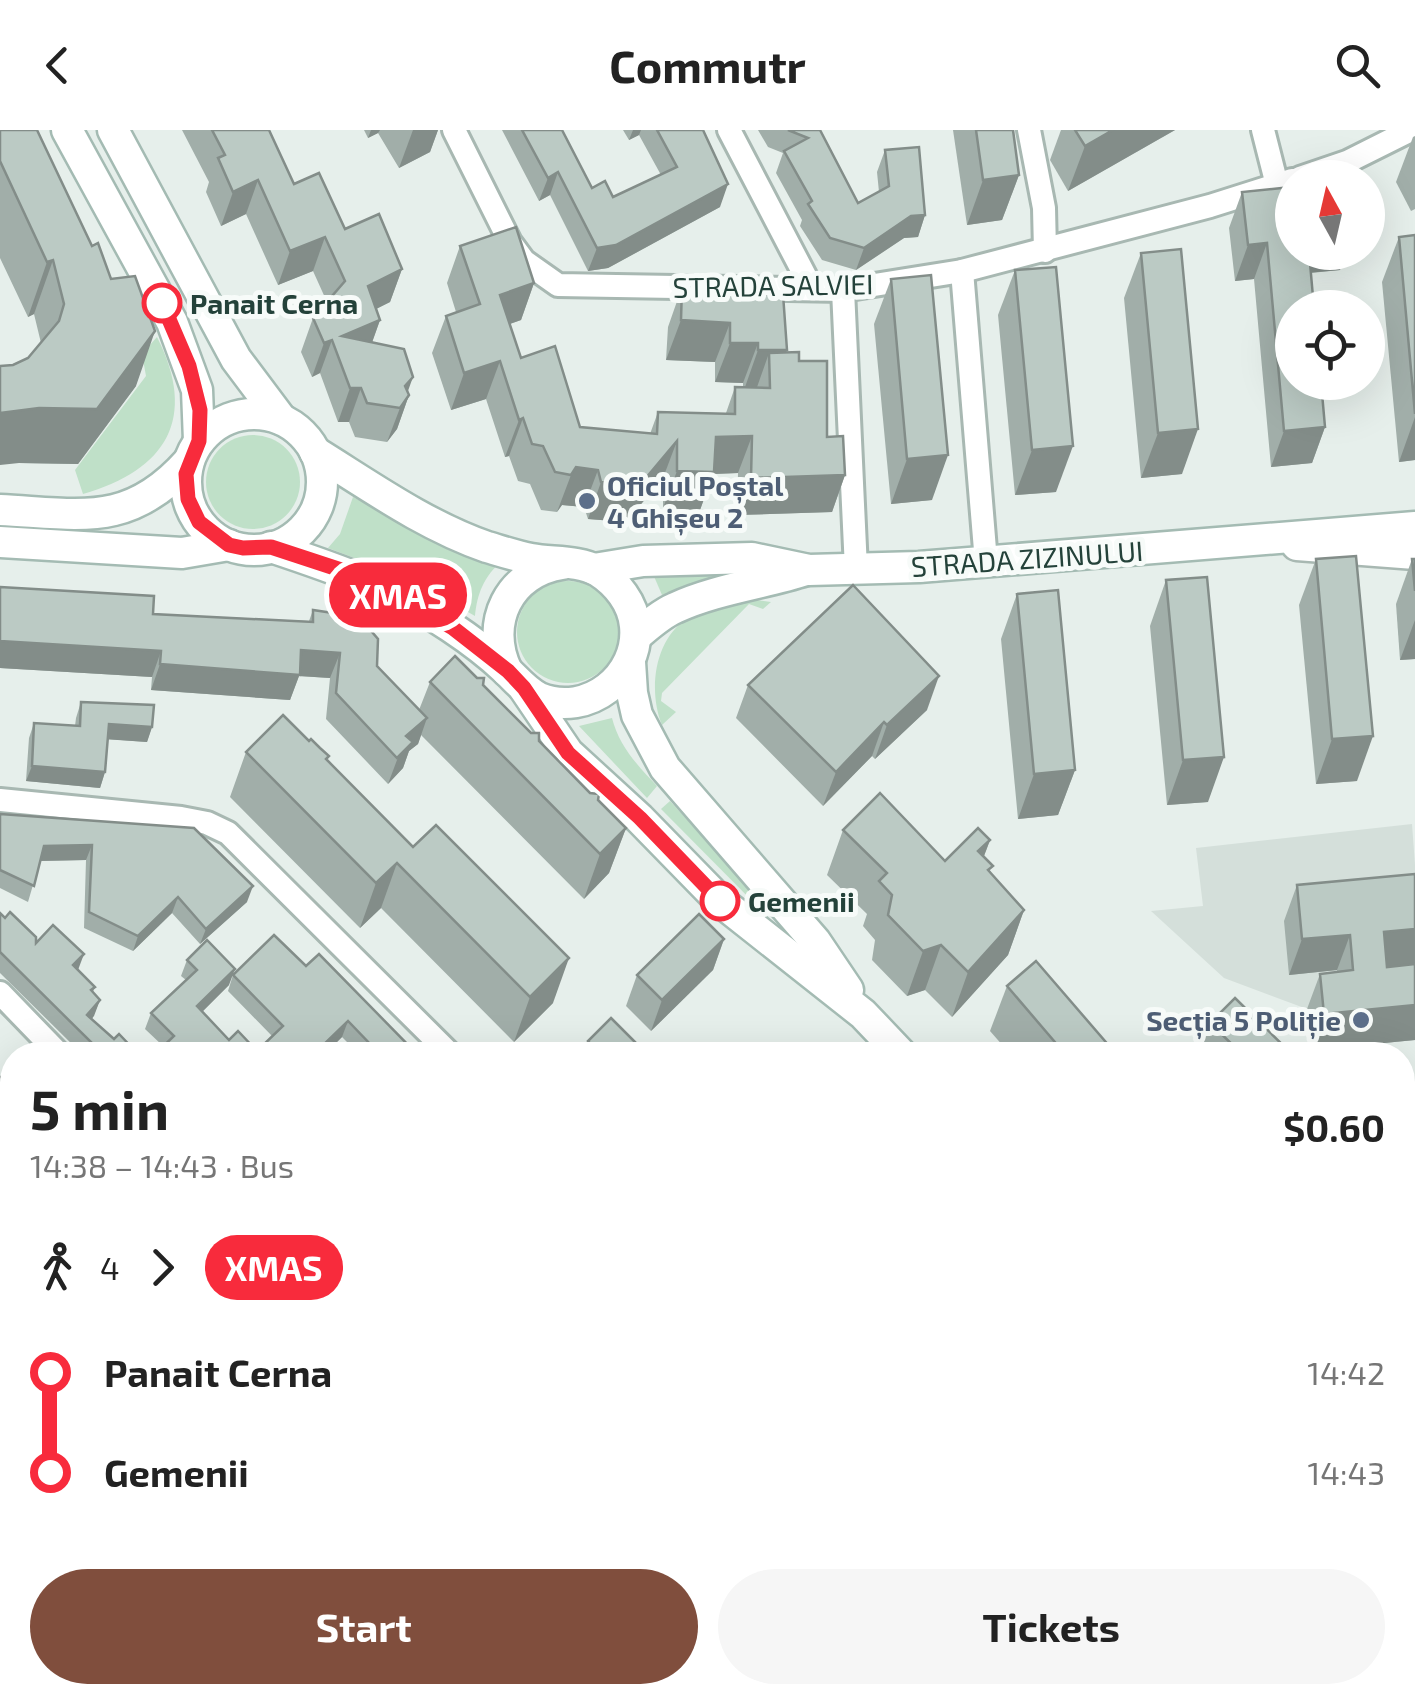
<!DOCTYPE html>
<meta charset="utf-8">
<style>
:root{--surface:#fff;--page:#f6f6f6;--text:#222;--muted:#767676;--accent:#804e3d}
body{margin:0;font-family:"Exo 2",sans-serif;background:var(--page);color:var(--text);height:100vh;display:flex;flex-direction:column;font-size:38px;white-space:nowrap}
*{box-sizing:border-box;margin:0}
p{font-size:32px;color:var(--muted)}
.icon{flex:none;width:55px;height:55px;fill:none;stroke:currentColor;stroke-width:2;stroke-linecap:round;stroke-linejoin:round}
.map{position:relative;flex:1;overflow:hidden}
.side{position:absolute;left:0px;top:912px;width:1415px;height:662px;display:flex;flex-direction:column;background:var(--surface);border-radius:40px 40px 0 0;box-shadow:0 10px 40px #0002}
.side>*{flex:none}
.badge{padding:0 20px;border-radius:32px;font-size:35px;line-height:65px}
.needle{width:65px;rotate:352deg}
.controls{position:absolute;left:1275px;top:30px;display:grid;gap:20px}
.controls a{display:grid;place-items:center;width:110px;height:110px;border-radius:50%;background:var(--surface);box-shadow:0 10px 40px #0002;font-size:50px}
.map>.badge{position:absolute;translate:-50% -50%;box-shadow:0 0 0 5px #fff}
.legs{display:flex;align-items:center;gap:15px;height:110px;padding:0 30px;font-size:32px}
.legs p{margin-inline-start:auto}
.overview{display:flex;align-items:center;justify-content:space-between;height:170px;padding:0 30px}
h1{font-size:55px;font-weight:700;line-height:75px}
.action{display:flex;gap:20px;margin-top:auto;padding:20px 30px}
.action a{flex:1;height:115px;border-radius:60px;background:var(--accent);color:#fff;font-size:40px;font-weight:700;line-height:115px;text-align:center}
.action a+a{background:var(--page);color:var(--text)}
ul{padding:0 30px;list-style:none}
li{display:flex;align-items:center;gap:35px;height:100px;font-size:38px}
li i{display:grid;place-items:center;width:15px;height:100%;margin:0 12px;background:currentColor}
li i::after{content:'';width:25px;height:25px;margin:-12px;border:8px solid;border-radius:50%;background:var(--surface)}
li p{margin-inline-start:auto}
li:first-child i{background:linear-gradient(#0000 50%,currentColor 0)}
li:last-child i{background:linear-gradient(currentColor 50%,#0000 0)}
header{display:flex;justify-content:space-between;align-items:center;height:130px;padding:0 30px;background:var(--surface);font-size:45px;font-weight:700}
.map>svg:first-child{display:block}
.built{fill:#d4dfda}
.green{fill:#bfe0c8}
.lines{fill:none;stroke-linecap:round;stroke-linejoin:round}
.minor-casing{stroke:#a8b8b2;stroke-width:28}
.tertiary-casing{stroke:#a8b8b2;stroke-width:35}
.secondary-casing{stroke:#a4bbb3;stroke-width:35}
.minor{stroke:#fff;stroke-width:22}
.tertiary{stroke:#fff;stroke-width:30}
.secondary{stroke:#fff;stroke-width:30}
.wall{fill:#a1aea9}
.shaded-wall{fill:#838d89}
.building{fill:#bbcac4;stroke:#838d89;stroke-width:2.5}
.line-1-casing{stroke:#fff;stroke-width:22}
.line-1{stroke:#f82b3c;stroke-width:15}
.stop-1-dot{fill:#fff;stroke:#f82b3c;stroke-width:5}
.service-dot{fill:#5c6f8a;stroke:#f7fbf9;stroke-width:4}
.labels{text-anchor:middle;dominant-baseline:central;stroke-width:10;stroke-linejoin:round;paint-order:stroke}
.street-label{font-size:28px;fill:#24423a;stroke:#f7fbf9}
.stop-label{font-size:28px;font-weight:bold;fill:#24423a;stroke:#f7fbf9;text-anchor:start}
.service-label{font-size:28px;font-weight:bold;fill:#4e5e75;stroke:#f7fbf9;text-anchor:start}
</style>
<header><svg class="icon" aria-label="back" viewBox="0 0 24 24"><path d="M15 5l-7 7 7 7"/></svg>Commutr<svg class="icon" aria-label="search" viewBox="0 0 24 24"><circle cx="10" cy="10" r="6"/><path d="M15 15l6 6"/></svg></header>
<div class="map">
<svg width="1415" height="1573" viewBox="0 0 1415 1573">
<rect width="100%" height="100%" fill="#e6efeb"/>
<path class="built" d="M1412 694 1415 735V868L1307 879 1224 848 1151 781 1203 776 1196 718Z"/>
<g class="green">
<path d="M157 207C198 288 167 340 83 364L75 340 146 246 142 224Z"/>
<circle cx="253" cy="352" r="47"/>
<path d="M353 367 427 405 502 431C484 446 477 464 475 486L410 449 328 418 340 404Z"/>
<path d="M773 440 662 465 653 444Z"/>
<circle cx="568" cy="502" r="51"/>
<path d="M740 468 771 472 763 479 749 474 662 563 661 571 676 582 662 595C648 561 654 509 688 488 703 479 723 474 740 468Z"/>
<path d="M612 588C619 616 638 636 657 656L647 668 579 596Z"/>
<path d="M670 671 767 777 768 787 661 679Z"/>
</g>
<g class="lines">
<g class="minor-casing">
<g id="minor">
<path d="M454 0 510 112 524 131 558 155 843 160 962 141 1210 76 1292 50"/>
<path d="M729 0 812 159"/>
<path d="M1029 0 1044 78 1045 121"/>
<path d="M1263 0 1277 55"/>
<path d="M1300 48 1347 32 1411 0"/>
<path d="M962 141 986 432"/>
<path d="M843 160 856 439"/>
<path d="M0 670 181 688 207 693 228 703 451 925"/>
<path d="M0 863 60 925"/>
<path d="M0 1223 12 1235"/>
<path d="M0 1540 12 1553"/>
<path d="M22 1562 32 1573"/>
<path d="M331 1562 341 1573"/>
<path d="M684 1562 694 1573"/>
<path d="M1078 1562 1088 1573"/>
<path d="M725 1573 736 1562"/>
</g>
</g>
<g class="tertiary-casing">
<path id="tertiary" d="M1297 415 1415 424"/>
</g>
<g class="secondary-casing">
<g id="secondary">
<path d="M67 0 172 192 197 260 199 311"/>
<path d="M113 0 236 229 281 289"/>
<circle cx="254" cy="352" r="68"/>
<path d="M0 380C81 384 129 398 188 332"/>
<path d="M0 412 182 423 229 415"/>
<path d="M271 417C334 438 396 459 451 497 469 509 489 524 505 539 516 549 525 561 539 568 588 588 640 546 635 496 633 473 617 453 598 441 578 430 552 433 531 429 516 426 501 421 487 417 424 395 370 356 315 322"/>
<path d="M594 439 643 431 752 428 809 440 919 437 1415 397"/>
<path d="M636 506C648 496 661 484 675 478 716 459 763 454 806 440"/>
<path d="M630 532 632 563 637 585 665 638 815 811 848 860"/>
<path d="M507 541C484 493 509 442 562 434"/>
<path d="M524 558 568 623 639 688 720 771 863 884 902 925"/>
<path d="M1402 1430 1415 1442"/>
</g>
</g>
<use href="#minor" class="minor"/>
<use href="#tertiary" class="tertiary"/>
<use href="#secondary" class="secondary"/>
</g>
<g class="wall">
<path d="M0 0 136 256 78 334 19 333 13 235 28 228 41 213 34 184 28 187 0 128Z"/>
<path d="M182 0H269L294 54 345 99 402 139 390 172 376 179 380 190 372 212 409 265 397 299 387 312 355 307 349 292H338L320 243 312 247 301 222 313 188 327 172 313 141 278 155 246 84 221 96 206 62 209 52Z"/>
<path d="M364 0H438L430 22 399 38 378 3 368 8Z"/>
<path d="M502 0H562L592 58 613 67 661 45 639 5 629 10 623 0H703L720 77 608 138 588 141 550 65 539 71Z"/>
<path d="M758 0H820L858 73 879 62 877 42 885 20 925 85 918 107 904 108 856 140 822 130 800 96 802 90 776 43 783 23 768 17Z"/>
<path d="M953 0H1013L1019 45 1002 90 967 95Z"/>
<path d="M1061 0H1175L1068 61 1050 30Z"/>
<path d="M1415 6V79L1411 81 1396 52 1413 7Z"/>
<path d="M1242 62 1340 140 1311 143 1325 297 1312 333 1271 337 1254 149 1235 151 1229 98Z"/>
<path d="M1415 105V330L1399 332 1382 152 1399 107Z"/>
<path d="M460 116 534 153 521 190 510 194 521 228 580 297 650 304 658 282 726 283 735 257H743V253L715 252V232L666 230 668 197 682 157 751 165 787 220 786 222 799 231 827 307 845 345 832 382 737 385 738 343 713 344 700 380 663 378V348L626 392 588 389 584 377 562 375 557 382 541 380 530 354 518 351 509 326 505 327 486 269 451 280 432 223 446 186 456 182 447 153Z"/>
<path d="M1141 123 1182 344 1141 348 1124 168Z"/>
<path d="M1015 140 1056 362 1015 365 998 185Z"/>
<path d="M891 149 932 370 891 374 874 194Z"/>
<path d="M1316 429 1357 651 1316 654 1299 475Z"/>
<path d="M1412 429H1415V529L1400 530 1396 474Z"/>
<path d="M1166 450 1208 672 1167 675 1150 496Z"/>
<path d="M0 457 153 484 309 491 313 480 377 536 419 580 430 552 483 555 626 698 609 743 584 769 421 605 418 614 409 621 403 638 388 654 326 589 330 548 299 546 290 570 151 560 152 547 0 538Z"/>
<path d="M1017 464 1075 640 1058 685 1018 689 1001 509Z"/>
<path d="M748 555 927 580 875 629 872 626 823 676 736 588Z"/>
<path d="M81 572 152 597 147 612 107 609 105 642 100 658 26 651 29 608 34 593 75 596 76 588Z"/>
<path d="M309 611 329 626 327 630 553 873 514 912 381 778 360 798 230 667 246 622Z"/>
<path d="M0 684 247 772 200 814 172 783 133 821 84 798 86 730 40 731 28 772 0 758Z"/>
<path d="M843 700 945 731 990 710 984 726 991 743 1024 780 1008 825 952 887 925 860 907 866 872 830 875 810 863 796 867 784 827 745Z"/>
<path d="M1415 744V910L1311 920 1307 879 1320 844 1337 842V840L1289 845 1284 791 1297 755Z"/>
<path d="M0 783 36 813 78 840 95 857 93 862 100 870 92 889 114 909 139 925H83L0 843Z"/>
<path d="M724 809 713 840 651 901 626 876 637 845Z"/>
<path d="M187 830 229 855 202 882 229 910 257 921 272 906 228 861 233 845 306 836 418 925H360L342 907 324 925H154L163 916 145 899 151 883 186 850 181 846Z"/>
<path d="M1007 856 1117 925H1011L990 901Z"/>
<path d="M1210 893 1293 925H1199Z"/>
<path d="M588 911 648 925H583Z"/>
<path d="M12 937V985L0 972V952L1 947Z"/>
<path d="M12 1003V1028L6 1022Z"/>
<path d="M12 1094V1168L0 1156V1106Z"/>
<path d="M1402 1203 1415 1215V1326L1402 1313Z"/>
<path d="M0 1233 12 1246V1524L4 1514 0 1517V1450L5 1446 0 1441Z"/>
<path d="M53 1562H105L103 1568 98 1573H55L51 1569Z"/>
<path d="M183 1562H326L336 1573H189L182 1566Z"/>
<path d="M357 1562H431L430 1564 439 1573H367Z"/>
<path d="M558 1562 666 1573H554Z"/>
<path d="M1167 1562H1276L1286 1573H1178Z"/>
</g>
<g class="shaded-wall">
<path d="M371 0H380L378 3 368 8Z"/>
<path d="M413 0H438L430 22 399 38Z"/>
<path d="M633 0H641L639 5 629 10Z"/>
<path d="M1113 0H1175L1068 61 1085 16Z"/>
<path d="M558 42 550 65 539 71 548 48Z"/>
<path d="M1019 45 1002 90 967 95 983 50Z"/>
<path d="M258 50 246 84 221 96 233 62Z"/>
<path d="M728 54 720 77 608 138 588 141 597 118Z"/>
<path d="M925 85 918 107 904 108 856 140 864 118 911 86Z"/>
<path d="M325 107 313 141 278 155 290 121Z"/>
<path d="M1267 113 1254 149 1235 151 1248 115Z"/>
<path d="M1303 122H1347L1340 140 1295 144Z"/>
<path d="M53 130 34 184 28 187 47 132Z"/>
<path d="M402 139 390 172 356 189 368 156Z"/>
<path d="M534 153 521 190 486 202 500 165Z"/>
<path d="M380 190 368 224 342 206Z"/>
<path d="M681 190 730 193 715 232 666 230Z"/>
<path d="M155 201 136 256 78 334 19 333 0 335V283Z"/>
<path d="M332 210 320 243 312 247 324 213Z"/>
<path d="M730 213H758L743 253 715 252Z"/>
<path d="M758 220H787L773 260 769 223 756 260H744Z"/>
<path d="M500 231 486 269 451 280 464 243Z"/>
<path d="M413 247 404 272 409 265 397 299 387 312 400 278 405 256Z"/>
<path d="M350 258H361L349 292H338Z"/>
<path d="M1415 287V330L1399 332Z"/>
<path d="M523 288 509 326 505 327 519 290Z"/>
<path d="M1325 297 1312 333 1271 337 1284 301Z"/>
<path d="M1198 299 1182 344 1141 348 1158 303Z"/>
<path d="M752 306 738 343 713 344 700 380 663 378 677 341 716 307Z"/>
<path d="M677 311 663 348 626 392 588 389 601 352Z"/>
<path d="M1073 316 1056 362 1015 365 1032 320Z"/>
<path d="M948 325 932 370 891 374 907 329Z"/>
<path d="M576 337 598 340 584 377 562 375 557 382 571 345Z"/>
<path d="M845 345 832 382 737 385 751 348Z"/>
<path d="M1415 490V529L1400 530Z"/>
<path d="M0 511 161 521 152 547 0 538Z"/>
<path d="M301 520 340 523 330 548 299 546 290 570 151 560 160 534Z"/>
<path d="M939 546 927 580 875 629 887 595Z"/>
<path d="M427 588 418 614 409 621 403 638 388 654 406 606Z"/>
<path d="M884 592 872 626 823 676 836 642Z"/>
<path d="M109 594 152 597 147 612 103 609Z"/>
<path d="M1373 606 1357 651 1316 654 1332 609Z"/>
<path d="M1224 627 1208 672 1167 675 1183 630Z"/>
<path d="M32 636 105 642 100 658 26 651Z"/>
<path d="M1075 640 1058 685 1018 689 1034 644Z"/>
<path d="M626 698 609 743 584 769 600 724Z"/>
<path d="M990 710 973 755 978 721Z"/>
<path d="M92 715 86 730 38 731 44 716Z"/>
<path d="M397 733 381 778 360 798 376 753Z"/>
<path d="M253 756 247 772 200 814 206 799Z"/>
<path d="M178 767 172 783 133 821 138 806Z"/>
<path d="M1024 780 1008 825 952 887 968 842Z"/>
<path d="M1415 799V834L1371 838 1384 802Z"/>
<path d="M1350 805 1337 840 1289 845 1302 809Z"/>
<path d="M724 809 713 840 651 901 662 870Z"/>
<path d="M941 815 925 860 907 866 923 821Z"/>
<path d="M84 824 78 840 73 835Z"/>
<path d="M569 828 553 873 514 912 530 867Z"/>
<path d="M235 839 229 855 192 892 197 876Z"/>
<path d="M100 870 94 886 82 900 87 885Z"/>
<path d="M1415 875V910L1311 920 1324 884Z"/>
<path d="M348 891 342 907 324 925H313Z"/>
<path d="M1415 1070V1092L1411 1103 1402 1112V1083Z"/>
<path d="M9 1498 4 1514 0 1517 5 1502Z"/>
<path d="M98 1562H105L103 1568 98 1573H88Z"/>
<path d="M876 1562H894L884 1573H870Z"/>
<path d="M1028 1562H1037L1033 1573H1018Z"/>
</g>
<g class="building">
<path d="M0 0H37L92 116 98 113 111 149 135 146 155 201 97 279 39 278 0 283V236L13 235 28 228 59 191 64 174 53 130 47 132 0 31Z"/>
<path d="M212 0H269L294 54 319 43 345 99 379 84 402 139 368 156 380 190 342 206 404 219 413 247 405 256 409 265 400 278 367 273 361 258H350L332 210 324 213 313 188 345 151 325 107 290 121 258 50 233 62 218 28 225 25Z"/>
<path d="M522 0H562L592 58 605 51 613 67 677 37 657 0H703L728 54 616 115 597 118 558 42 548 48Z"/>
<path d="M788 0H820L858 73 889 56 885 20 919 17 925 85 911 86 864 118 830 108 808 74 812 71 784 21 808 8Z"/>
<path d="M976 0H1013L1019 45 983 50Z"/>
<path d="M1075 0H1113L1085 16Z"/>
<path d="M1292 57V122H1309L1314 178H1292V252H1321L1325 297 1284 301 1267 113 1248 115 1242 62Z"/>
<path d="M516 97 534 153 500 165 521 228 555 216 580 297 657 304 658 282 735 284V257L770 258 769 223 799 222V231H827V307L843 306 845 345 751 348 752 306 716 307 714 342 677 341V311L640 355 601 352 598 340 576 337 571 345 555 342 543 316 532 314 523 288 519 290 500 231 464 243 446 186 480 174 460 116Z"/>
<path d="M1415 105V284L1399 107Z"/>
<path d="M1181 119 1198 299 1158 303 1141 123Z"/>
<path d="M1056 137 1073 316 1032 320 1015 140Z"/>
<path d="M931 145 948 325 907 329 891 149Z"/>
<path d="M682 157 731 159 751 157V165L783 164 787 220H758V213H730V193L681 190Z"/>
<path d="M1356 426 1373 606 1332 609 1316 429Z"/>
<path d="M1412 429H1415V461Z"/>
<path d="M1207 447 1224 627 1183 630 1166 450Z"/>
<path d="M853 455 939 546 887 595 884 592 836 642 748 555Z"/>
<path d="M0 457 154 466 153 484 313 492V480L359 487 378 509 377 536 427 588 406 606 413 612 397 628 336 563 340 523 301 520 300 545 160 534 161 521 0 511Z"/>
<path d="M1058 460 1075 640 1034 644 1017 464Z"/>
<path d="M455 526 477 548H484L483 555 531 603H539V611L590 663 599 664 598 670 626 698 600 724 430 552Z"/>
<path d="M81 572 154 575 152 597 109 594 105 642 32 636 34 593 80 596Z"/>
<path d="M283 585 309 611 311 609 320 618 329 626 326 629 413 717 436 695 569 828 530 867 397 733 376 753 246 622Z"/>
<path d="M880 663 945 731 978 698 990 710 978 721 993 736 988 740 1024 780 968 842 941 815 923 821 888 785 892 765 879 751 887 743 843 700Z"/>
<path d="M0 684 194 698 253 756 206 799 178 767 138 806 89 782 92 715 44 716 34 756 0 740Z"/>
<path d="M1415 744V799L1384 802 1387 837 1415 834V875L1324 884 1320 844 1353 840 1350 805 1302 809 1297 755Z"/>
<path d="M10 782 36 807V813L53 795 84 824 73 835 95 857 91 860 100 870 87 885 114 909 119 904 139 925H104L0 822V783L5 788Z"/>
<path d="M699 784 724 809 662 870 637 845Z"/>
<path d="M274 805 306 836 319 824 418 925H363L372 916 348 891 313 925H231L223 917 226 913 213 925H154L174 906 151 883 197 840 187 830 207 810 235 839 197 876 229 910 238 901 257 921 283 896 233 845Z"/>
<path d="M1036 831 1117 925H1066L1007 856Z"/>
<path d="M1235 868 1293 925H1243L1210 893Z"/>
<path d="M611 888 648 925H601L588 911Z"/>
<path d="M12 937V959L1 947Z"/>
<path d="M1402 1033 1415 1045V1070L1403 1083Z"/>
<path d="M12 1094V1143L0 1130V1106Z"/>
<path d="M1402 1203 1415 1215V1264L1402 1252Z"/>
<path d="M0 1233 12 1246V1430L0 1417Z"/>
<path d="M12 1440V1502L9 1498 5 1502 0 1495V1450Z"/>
<path d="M0 1546 12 1559V1562H16L27 1573H0Z"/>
<path d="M66 1562H98L88 1573H76Z"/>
<path d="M202 1562H326L336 1573H213Z"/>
<path d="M378 1562H429L439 1573H388Z"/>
<path d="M559 1562H655L666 1573H570Z"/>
<path d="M757 1562H876L873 1566 880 1573H748Z"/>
<path d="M971 1562H1028L1018 1573H961Z"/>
<path d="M1228 1562H1276L1286 1573H1239Z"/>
</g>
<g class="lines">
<g class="line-1-casing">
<path id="line-1" d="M162 173 189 236 200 280 199 311 186 344 188 369 199 392 229 415 243 418 271 417 341 440 389 461 453 498 508 541 524 558 568 623 640 688 720 771"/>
</g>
<use href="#line-1" class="line-1"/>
</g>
<g class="stop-1-dot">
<circle cx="162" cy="173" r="18"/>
<circle cx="720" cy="771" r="18"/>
</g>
<g class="service-dot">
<circle cx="587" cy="371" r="10"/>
<circle cx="1361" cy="890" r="10"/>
</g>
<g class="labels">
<g class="street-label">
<text transform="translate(773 155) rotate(-1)">STRADA SALVIEI</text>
<text transform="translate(1027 428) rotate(-4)">STRADA ZIZINULUI</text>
</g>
<g class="stop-label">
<text x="190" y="173">Panait Cerna</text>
<text x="748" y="771">Gemenii</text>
</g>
<g class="service-label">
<text x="607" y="355">Oficiul Poștal<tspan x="607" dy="32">4 Ghișeu 2</tspan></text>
<text x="1341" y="890" text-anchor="end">Secția 5 Poliție</text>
</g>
</g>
</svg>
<div class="controls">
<a><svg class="needle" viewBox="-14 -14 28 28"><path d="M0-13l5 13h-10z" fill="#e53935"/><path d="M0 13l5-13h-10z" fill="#767676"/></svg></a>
<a><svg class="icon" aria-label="locate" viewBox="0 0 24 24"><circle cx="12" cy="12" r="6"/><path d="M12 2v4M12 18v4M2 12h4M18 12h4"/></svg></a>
</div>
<b class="badge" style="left:398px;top:465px;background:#f82b3c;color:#fff">XMAS</b>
<section class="side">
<div class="overview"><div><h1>5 min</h1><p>14:38 – 14:43 · Bus</p></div><b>$0.60</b></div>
<div class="legs"><svg class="icon" aria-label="walk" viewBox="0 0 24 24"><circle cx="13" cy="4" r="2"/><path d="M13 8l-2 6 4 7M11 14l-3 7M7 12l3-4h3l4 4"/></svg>4<svg class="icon" aria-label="forward" viewBox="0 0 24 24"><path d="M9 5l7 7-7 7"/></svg><b class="badge" style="background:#f82b3c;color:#fff">XMAS</b></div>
<ul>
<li><i style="color:#f82b3c"></i><b>Panait Cerna</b><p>14:42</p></li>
<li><i style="color:#f82b3c"></i><b>Gemenii</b><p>14:43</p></li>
</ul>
<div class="action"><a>Start</a><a>Tickets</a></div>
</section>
</div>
